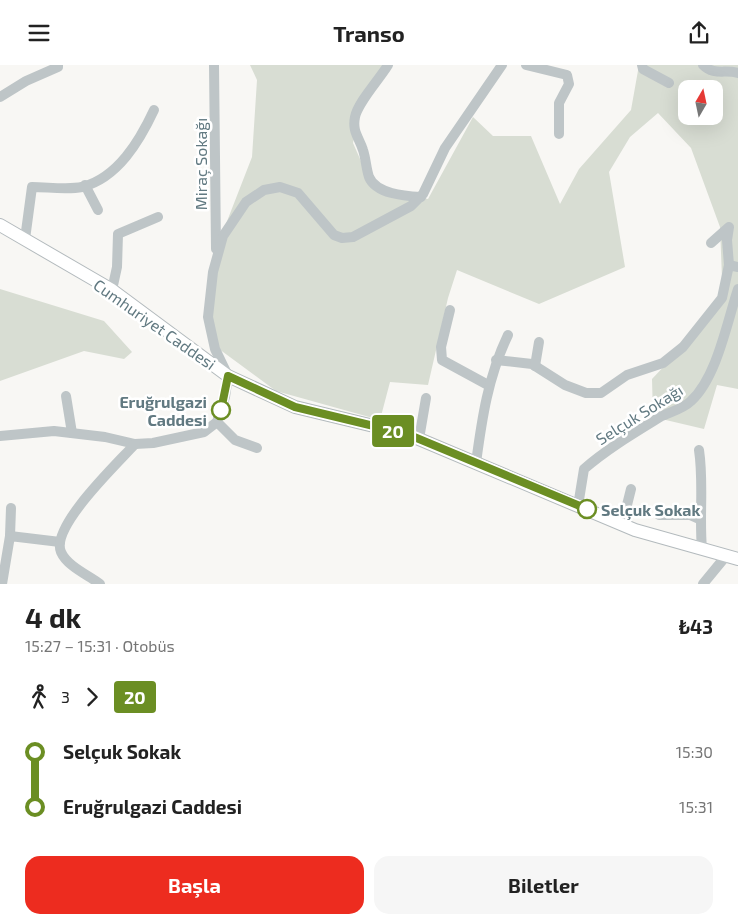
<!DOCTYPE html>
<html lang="tr">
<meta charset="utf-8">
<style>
:root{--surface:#fff;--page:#f6f6f6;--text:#222;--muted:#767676;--accent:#ed2c1f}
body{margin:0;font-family:"Exo 2",sans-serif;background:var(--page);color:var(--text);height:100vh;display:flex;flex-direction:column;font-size:19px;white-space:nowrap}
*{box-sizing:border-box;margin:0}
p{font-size:16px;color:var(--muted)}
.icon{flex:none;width:28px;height:28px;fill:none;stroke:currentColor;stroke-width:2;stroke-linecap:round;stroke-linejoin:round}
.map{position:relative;height:519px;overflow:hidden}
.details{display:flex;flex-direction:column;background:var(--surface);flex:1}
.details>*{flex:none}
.badge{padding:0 10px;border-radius:4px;font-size:18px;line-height:32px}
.needle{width:32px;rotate:9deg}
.controls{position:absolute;left:678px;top:15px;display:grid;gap:10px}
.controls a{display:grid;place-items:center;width:45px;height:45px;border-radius:10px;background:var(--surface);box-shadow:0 5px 20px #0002;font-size:25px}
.map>.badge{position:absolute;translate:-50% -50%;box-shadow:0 0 0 2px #fff}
.legs{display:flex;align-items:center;gap:8px;height:55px;padding:0 25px;font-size:16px}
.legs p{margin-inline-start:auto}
.head{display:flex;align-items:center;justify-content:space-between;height:85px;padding:0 25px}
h1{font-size:28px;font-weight:700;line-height:38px}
.action{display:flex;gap:10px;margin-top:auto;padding:10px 25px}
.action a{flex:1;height:58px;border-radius:15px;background:var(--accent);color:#fff;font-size:20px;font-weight:700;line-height:58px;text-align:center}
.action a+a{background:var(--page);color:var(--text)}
ul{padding:0 25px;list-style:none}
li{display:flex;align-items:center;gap:18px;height:55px;font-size:19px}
li i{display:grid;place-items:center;width:8px;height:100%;margin:0 6px;background:currentColor}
li i::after{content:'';width:12px;height:12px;margin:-6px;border:4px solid;border-radius:50%;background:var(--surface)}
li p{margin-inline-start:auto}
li:first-child i{background:linear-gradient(#0000 50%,currentColor 0)}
li:last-child i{background:linear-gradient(currentColor 50%,#0000 0)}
header{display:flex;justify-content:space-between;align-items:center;height:65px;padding:0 25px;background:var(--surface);font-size:22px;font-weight:700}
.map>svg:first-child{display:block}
.green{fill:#d8ddd3;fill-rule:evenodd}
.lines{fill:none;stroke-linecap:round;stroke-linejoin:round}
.major-casing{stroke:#b3babd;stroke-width:14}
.minor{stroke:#bec5c7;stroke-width:10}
.major{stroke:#fff;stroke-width:12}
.line-1-casing{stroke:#fff;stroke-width:11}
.line-1{stroke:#6b8e23;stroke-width:8}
.stop-1-dot{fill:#fff;stroke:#6b8e23;stroke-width:2.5}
.labels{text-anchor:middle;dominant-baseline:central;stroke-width:5;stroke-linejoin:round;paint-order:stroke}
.street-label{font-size:16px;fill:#617981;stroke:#fff}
.stop-label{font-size:16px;font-weight:bold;fill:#617981;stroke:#fff;text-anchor:end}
</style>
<header><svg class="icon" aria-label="menu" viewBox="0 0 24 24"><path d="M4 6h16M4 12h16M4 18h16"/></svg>Transo<svg class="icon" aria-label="share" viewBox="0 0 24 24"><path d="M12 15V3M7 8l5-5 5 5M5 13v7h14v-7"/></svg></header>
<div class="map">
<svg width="738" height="519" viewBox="0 0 738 519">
<rect width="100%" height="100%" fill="#f8f7f4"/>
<g class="green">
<path d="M250 0H386L359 50 353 78 371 119 428 134 473 52 493 71H531L560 139 579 104 631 45 639 0H738V324L717 320 704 364 653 352 652 314 723 239 720 162 691 83 658 48 630 72 609 107 625 202 539 239 457 205 448 233 428 320 390 317 380 355 276 326 219 284 210 242 224 164 252 92 257 15ZM686 24H714V51H686Z"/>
<path d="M0 224 104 256 132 287 124 294 84 286 0 316Z"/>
</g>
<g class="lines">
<g class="major-casing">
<path id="major" d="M0 160 112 225 228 311 295 342 407 369 635 465 738 494"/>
</g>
<g class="minor">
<path d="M214 0 216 184"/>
<path d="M388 0C379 15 358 37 355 52 352 67 359 72 363 85 366 94 366 103 369 112 376 129 405 131 421 132"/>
<path d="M526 0 567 10 569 19 559 38V69"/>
<path d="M642 0 643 4 669 18"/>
<path d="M703 0C714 11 725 4 738 8"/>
<path d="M0 32 26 16 58 2V0"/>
<path d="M85 120 98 145"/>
<path d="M25 174 32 122C47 122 68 125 82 122 118 113 140 75 154 45"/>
<path d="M711 178 729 162 727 175 729 200"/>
<path d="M112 225 117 202 118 169 158 152"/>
<path d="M450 245 441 282 442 295 488 320"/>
<path d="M496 295 532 299 565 320 586 328H601L627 310 663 298 683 282 722 233 729 200 738 202"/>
<path d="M535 301 539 277"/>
<path d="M66 331 72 368"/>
<path d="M217 357 235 375 257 383"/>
<path d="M0 371 54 366 105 372 135 379 153 378 204 367 217 357 225 332 228 311 215 284 208 252 213 207 223 171 246 137 264 125 280 122 298 128 334 170 342 173 353 172 411 141 423 129 445 83 502 0"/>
<path d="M419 374 426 333"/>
<path d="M699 385C704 418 699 451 702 484"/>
<path d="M476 398C482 353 488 312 508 270"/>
<path d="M578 441 584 404C607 384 634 368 660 352 670 347 683 344 691 336 717 312 727 257 738 224"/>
<path d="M659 450H690L699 454"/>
<path d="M622 460 631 424"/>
<path d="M10 471 11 443"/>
<path d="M2 519 10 471 60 477"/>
<path d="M100 519C88 510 67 501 61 487 50 462 118 398 135 379"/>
<path d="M703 519 726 491"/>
</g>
<use href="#major" class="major"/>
</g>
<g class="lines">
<g class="line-1-casing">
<path id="line-1" d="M221 345 228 311 295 342 407 369 587 444"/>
</g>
<use href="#line-1" class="line-1"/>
</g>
<g class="stop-1-dot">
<circle cx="221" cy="345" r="9"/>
<circle cx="587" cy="444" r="9"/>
</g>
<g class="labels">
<g class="street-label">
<text transform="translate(200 99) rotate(-90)">Miraç Sokağı</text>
<text transform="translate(155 259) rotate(35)">Cumhuriyet Caddesi</text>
<text transform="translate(639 349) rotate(-32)">Selçuk Sokağı</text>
</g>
<g class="stop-label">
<text x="207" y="336">Eruğrulgazi<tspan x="207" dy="18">Caddesi</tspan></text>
<text x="601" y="444" text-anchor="start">Selçuk Sokak</text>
</g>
</g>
</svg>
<div class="controls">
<a><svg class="needle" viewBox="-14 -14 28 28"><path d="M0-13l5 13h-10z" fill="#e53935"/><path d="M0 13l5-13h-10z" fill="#767676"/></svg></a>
</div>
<b class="badge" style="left:393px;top:366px;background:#6b8e23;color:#fff">20</b>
</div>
<section class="details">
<div class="head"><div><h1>4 dk</h1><p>15:27 – 15:31 · Otobüs</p></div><b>₺43</b></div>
<div class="legs"><svg class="icon" aria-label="walk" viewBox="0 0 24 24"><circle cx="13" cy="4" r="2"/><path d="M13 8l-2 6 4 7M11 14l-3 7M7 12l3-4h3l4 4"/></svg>3<svg class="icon" aria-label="forward" viewBox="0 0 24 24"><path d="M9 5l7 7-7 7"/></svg><b class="badge" style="background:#6b8e23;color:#fff">20</b></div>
<ul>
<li><i style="color:#6b8e23"></i><b>Selçuk Sokak</b><p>15:30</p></li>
<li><i style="color:#6b8e23"></i><b>Eruğrulgazi Caddesi</b><p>15:31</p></li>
</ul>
<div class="action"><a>Başla</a><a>Biletler</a></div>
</section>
